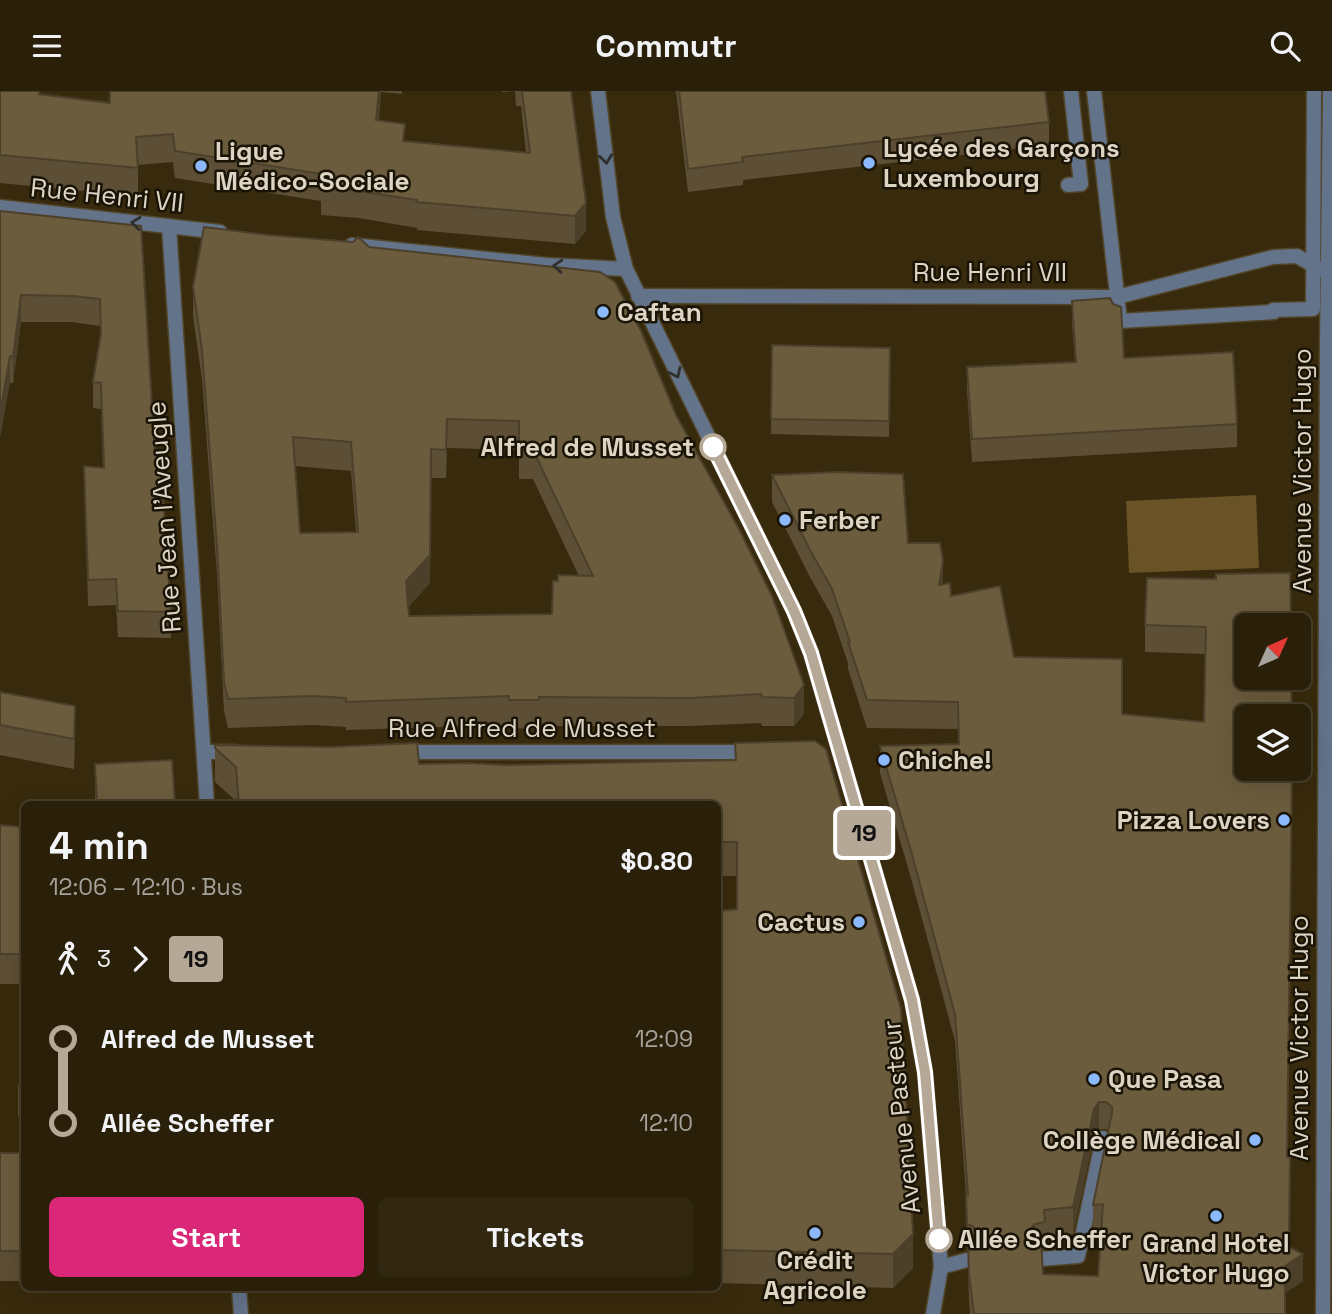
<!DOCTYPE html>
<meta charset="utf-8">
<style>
:root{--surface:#2a2009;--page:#322812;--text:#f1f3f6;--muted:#a5a39c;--line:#463e2a;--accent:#db2777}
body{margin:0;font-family:"Space Grotesk",sans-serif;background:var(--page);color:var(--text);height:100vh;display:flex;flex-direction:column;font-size:26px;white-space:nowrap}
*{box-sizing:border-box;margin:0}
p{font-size:23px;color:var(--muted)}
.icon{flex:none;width:38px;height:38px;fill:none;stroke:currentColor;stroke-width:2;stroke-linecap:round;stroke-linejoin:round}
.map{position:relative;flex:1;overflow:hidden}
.side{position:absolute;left:21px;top:710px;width:700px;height:490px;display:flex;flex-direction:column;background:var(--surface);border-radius:10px;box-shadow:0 7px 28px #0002,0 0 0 2px var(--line)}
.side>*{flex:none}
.badge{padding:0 14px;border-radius:5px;font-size:24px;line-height:46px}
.needle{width:46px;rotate:45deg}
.buttons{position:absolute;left:1234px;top:522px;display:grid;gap:14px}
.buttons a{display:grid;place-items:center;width:77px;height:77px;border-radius:10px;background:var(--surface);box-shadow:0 7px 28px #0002,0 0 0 2px var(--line);font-size:35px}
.map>.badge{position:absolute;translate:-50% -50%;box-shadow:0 0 0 4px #fff}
.legs{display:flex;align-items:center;gap:10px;height:77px;padding:0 28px;font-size:23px}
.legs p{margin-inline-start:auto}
.summary{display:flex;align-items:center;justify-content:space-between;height:119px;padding:0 28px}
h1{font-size:38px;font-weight:800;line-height:52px}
.button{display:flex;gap:14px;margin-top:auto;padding:14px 28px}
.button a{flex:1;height:80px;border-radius:10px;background:var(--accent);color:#fff;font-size:28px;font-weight:800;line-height:80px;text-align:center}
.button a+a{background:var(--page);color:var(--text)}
ul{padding:0 28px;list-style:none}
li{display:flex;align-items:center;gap:24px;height:84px;font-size:26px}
li i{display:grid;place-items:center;width:10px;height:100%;margin:0 9px;background:currentColor}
li i::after{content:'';width:18px;height:18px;margin:-9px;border:5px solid;border-radius:50%;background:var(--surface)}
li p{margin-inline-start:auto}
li:first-child i{background:linear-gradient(#0000 50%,currentColor 0)}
li:last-child i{background:linear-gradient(currentColor 50%,#0000 0)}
header{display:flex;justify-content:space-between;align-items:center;height:91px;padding:0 28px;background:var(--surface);font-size:32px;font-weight:800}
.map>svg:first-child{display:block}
.green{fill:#695226}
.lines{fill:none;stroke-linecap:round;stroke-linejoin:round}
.lane-casing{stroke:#524529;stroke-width:17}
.street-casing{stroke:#524529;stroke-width:17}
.lane{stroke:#63738a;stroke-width:14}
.street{stroke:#63738a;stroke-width:14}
.wall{fill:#5d4f35;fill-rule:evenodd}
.shaded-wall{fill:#4c402b}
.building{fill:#6c5c3e;stroke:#4c402b;stroke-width:2;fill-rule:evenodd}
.oneway{stroke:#30302e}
.line-1-casing{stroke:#fff;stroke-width:16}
.line-1{stroke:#b6a897;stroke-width:10}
.poi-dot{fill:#8bb9fc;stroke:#1a1407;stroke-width:2.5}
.stop-1-dot{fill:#fff;stroke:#b6a897;stroke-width:3.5}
.labels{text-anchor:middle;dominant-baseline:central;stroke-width:5;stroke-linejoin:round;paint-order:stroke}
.poi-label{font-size:26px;font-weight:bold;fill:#ddd4c4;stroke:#1a1407;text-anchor:start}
.street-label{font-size:26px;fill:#ddd4c4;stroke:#1a1407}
.stop-label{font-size:26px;font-weight:bold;fill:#ddd4c4;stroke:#1a1407;text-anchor:end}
</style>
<header><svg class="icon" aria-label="menu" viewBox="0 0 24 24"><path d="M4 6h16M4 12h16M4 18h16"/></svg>Commutr<svg class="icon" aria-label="search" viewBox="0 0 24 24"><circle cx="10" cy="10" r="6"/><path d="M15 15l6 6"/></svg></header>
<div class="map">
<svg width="1332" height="1223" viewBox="0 0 1332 1223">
<rect width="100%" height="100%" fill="#382a0c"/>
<path class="green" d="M1256 404 1259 477 1129 482 1126 410Z"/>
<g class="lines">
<g class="lane-casing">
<g id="lane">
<path d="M1068 94 1081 93 1071 0"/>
<path d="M1117 206 1273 166 1297 165 1321 179"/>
<path d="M1040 1168 1078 1165 1103 1047"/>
<path d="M941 1176 967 1169"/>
</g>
</g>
<g class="street-casing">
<g id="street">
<path d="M598 0 613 126 626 178 794 520 811 562 912 909 925 981 941 1176 933 1223"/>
<path d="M1094 0 1120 230 1274 221 1273 219 1313 218 1314 0"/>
<path d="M0 116 220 141"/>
<path d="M169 135 207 714"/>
<path d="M352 154 547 174 626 178"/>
<path d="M638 205 1117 206"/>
<path d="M204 661H234"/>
<path d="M402 661H752"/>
<path d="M239 1197 241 1223"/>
<path d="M1323 1223 1327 253 1330 0"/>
</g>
</g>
<use href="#lane" class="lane"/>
<use href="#street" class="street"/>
</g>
<g class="wall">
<path d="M0 0H40V3L110 12V0H402V3L381 1 379 29 405 50 526 62 521 15H516L515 0 502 1V0H571L586 140 575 153 417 139V137L359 127 321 124V110L175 87 173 71 138 74V105L0 92Z"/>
<path d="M676 0H1045L1049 31V54L743 89V94L688 101Z"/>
<path d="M0 120 141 135 155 364 171 521V547L118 546 116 514 88 515 84 375 103 377 101 318 93 317V291L100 246V235L72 231H21L13 292H10Z"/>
<path d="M369 156 600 181 804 623 794 635H762L761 632 690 635H539V638L509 637V634L346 639V636L313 634 228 637 224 620 217 484 202 288 193 225V196ZM447 357 519 359V388H533L579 485 558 490 552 523 409 525 408 516 430 492 431 387H446ZM295 375 351 380 356 441 300 442Z"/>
<path d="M1072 210 1124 267 1237 333V356L972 371 967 300V276L1075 271 1072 233Z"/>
<path d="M772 254 890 257 889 346 771 343Z"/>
<path d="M772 384 908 452 951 505 1014 566 1122 623 1204 631 1205 563 1145 561V534L1216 488 1288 1066 1289 1156 1303 1190 1285 1202V1223H970L969 1210 966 1105 955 950 911 787 880 682V655L958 653V638L867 637 848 578V572L832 525 810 486 772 411ZM1099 1038H1106L1109 1040 1093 1114V1141L1101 1140 1098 1185 1043 1183 1042 1159 1045 1158V1146L1073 1143 1094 1045Z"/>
<path d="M0 601 75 645 74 678 0 664Z"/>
<path d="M735 652 913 1177 893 1197 718 1192V820L737 818V785H718V714H237L236 710 215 691V654L419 673 505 674 735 669Z"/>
<path d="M95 673 175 714H95Z"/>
<path d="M0 734 24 736V893H0Z"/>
<path d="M24 984V1026H18V996Z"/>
<rect x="0" y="1062" width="24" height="128"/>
</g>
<g class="shaded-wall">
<path d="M379 0H381L376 57V29Z"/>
<path d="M586 112V140L575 153V125Z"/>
<path d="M21 204V231L13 292V266Z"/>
<path d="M10 265V292L0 348V322Z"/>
<path d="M447 328V357L446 387V359Z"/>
<path d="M431 358 430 492 406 519V490Z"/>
<path d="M943 470V497L939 494Z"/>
<path d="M804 594V623L794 635V607Z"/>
<path d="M75 615V645L74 678V648Z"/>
<path d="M1099 1011V1038L1094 1045 1073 1143V1116L1094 1018Z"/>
<path d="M1035 1133V1160L1031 1137Z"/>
<path d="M913 1143V1177L893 1197V1163Z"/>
<path d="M1303 1163V1190L1285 1202V1175Z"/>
</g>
<g class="building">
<path d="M0 0H39V3L110 12V0H379L376 29 405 33 403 50 530 62 522 0H571L586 112 575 125 417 111V109L359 100 321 96 322 83 175 60 173 43 136 46 138 77 0 64Z"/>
<path d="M679 0H1045L1049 31 742 66 743 71 688 78Z"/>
<path d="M0 120 141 135 155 364H160L171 521 118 520 116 488 88 489 84 375 104 377 101 292 93 291 101 242 100 208 72 205 21 204 13 266 10 265 0 322Z"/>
<path d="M204 136 269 144 353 151 358 146 369 156 600 181 615 191 642 242 676 324 740 440 772 505 804 594 794 607 762 606 761 603 690 607 539 606V609H509V605L346 611V607L313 605 228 608 224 591 217 455 202 259 193 196ZM447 328 519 330V359H533L593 485 558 484V490H553L552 523 409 525 406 490 430 464 431 358 446 359ZM293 346 351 351 358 441 300 442Z"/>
<path d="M1110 207 1113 213 1121 216 1124 267 1233 261 1237 333 972 348 967 276 1076 271 1072 210Z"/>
<path d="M772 254 890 257 889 330 771 328Z"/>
<path d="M837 381 903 383 908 452H940L943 470 939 494 950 492 951 505 1000 495 1014 566 1122 568V623L1204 631 1206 536 1145 534 1147 487 1216 488V483L1290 482 1291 534H1246V586H1291L1292 625H1246V677H1292L1287 1066H1290L1289 1156 1303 1163 1285 1175V1223H974L969 1183 968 1152 974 1148 976 1140 973 1135 967 1133 966 1105 968 1104 955 923 911 760 880 655 959 653 958 611 867 609 848 551H850L832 498 810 459 772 384ZM1099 1011H1106L1112 1016V1022L1093 1114 1103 1113 1098 1185 1043 1183 1041 1150 1033 1147 1031 1137 1035 1133 1045 1131 1044 1119 1073 1116 1094 1018Z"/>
<path d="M0 601 75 615 74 648 0 634Z"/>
<path d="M815 650 826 658 901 918 913 1143 893 1163 718 1159V820L737 818V751H718V714H239L236 676 215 657V654L330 656 417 652 419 673 469 672 505 674 736 669 735 652Z"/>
<path d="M172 669 175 714H114L113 711 112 714H97L95 673Z"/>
<path d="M0 734 24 736V863H0Z"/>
<path d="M24 984V996H18Z"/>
<rect x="0" y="1062" width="24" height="98"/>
</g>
<defs><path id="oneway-chevron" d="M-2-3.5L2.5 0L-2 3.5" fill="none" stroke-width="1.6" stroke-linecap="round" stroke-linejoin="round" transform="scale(1.75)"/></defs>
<g class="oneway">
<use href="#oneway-chevron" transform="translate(606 68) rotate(83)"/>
<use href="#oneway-chevron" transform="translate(136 132) rotate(-174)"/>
<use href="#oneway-chevron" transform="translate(558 175) rotate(-176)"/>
<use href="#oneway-chevron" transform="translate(676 282) rotate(64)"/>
</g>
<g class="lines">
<g class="line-1-casing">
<path id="line-1" d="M713 356 794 520 811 562 912 909 925 981 939 1148"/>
</g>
<use href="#line-1" class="line-1"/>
</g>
<g class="poi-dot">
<circle cx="869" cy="72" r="7"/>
<circle cx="201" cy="75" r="7"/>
<circle cx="603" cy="221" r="7"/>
<circle cx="785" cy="429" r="7"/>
<circle cx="884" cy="669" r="7"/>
<circle cx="1284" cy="729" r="7"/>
<circle cx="859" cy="831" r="7"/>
<circle cx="1094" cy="988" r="7"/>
<circle cx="1255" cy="1049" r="7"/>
<circle cx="1216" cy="1125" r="7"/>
<circle cx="815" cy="1142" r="7"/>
</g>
<g class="stop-1-dot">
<circle cx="713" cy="356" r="12"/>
<circle cx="939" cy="1148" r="12"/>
</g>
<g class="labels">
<g class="poi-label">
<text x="883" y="57">Lycée des Garçons<tspan x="883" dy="30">Luxembourg</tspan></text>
<text x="215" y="60">Ligue<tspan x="215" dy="30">Médico-Sociale</tspan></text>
<text x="617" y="221">Caftan</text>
<text x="799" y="429">Ferber</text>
<text x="898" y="669">Chiche!</text>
<text x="1270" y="729" text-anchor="end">Pizza Lovers</text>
<text x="845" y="831" text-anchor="end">Cactus</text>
<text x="1108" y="988">Que Pasa</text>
<text x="1241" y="1049" text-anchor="end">Collège Médical</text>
<text x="1216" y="1152" text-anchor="middle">Grand Hotel<tspan x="1216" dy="30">Victor Hugo</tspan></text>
<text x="815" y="1169" text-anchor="middle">Crédit<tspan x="815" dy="30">Agricole</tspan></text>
</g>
<g class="street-label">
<text transform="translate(107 104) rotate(6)">Rue Henri VII</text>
<text x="990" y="181">Rue Henri VII</text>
<text transform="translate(1302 380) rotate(-90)">Avenue Victor Hugo</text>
<text transform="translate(164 426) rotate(-94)">Rue Jean l'Aveugle</text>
<text x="522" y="637">Rue Alfred de Musset</text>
<text transform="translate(1299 947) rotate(-90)">Avenue Victor Hugo</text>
<text transform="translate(901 1026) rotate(-96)">Avenue Pasteur</text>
</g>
<g class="stop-label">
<text x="694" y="356">Alfred de Musset</text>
<text x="958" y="1148" text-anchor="start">Allée Scheffer</text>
</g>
</g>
</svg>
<div class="buttons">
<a><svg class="needle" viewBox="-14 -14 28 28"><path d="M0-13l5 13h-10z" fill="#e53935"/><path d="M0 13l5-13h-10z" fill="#a5a39c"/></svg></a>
<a><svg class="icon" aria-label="layers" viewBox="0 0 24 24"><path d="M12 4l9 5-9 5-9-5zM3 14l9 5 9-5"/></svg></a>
</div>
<b class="badge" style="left:864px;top:742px;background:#b6a897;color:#111">19</b>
<section class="side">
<div class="summary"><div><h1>4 min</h1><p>12:06 – 12:10 · Bus</p></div><b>$0.80</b></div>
<div class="legs"><svg class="icon" aria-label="walk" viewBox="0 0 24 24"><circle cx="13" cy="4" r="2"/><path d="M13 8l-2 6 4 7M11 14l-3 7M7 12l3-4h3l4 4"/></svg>3<svg class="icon" aria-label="forward" viewBox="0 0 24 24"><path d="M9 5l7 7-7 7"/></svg><b class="badge" style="background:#b6a897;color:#111">19</b></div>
<ul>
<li><i style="color:#b6a897"></i><b>Alfred de Musset</b><p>12:09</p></li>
<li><i style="color:#b6a897"></i><b>Allée Scheffer</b><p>12:10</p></li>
</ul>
<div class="button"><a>Start</a><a>Tickets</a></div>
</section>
</div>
